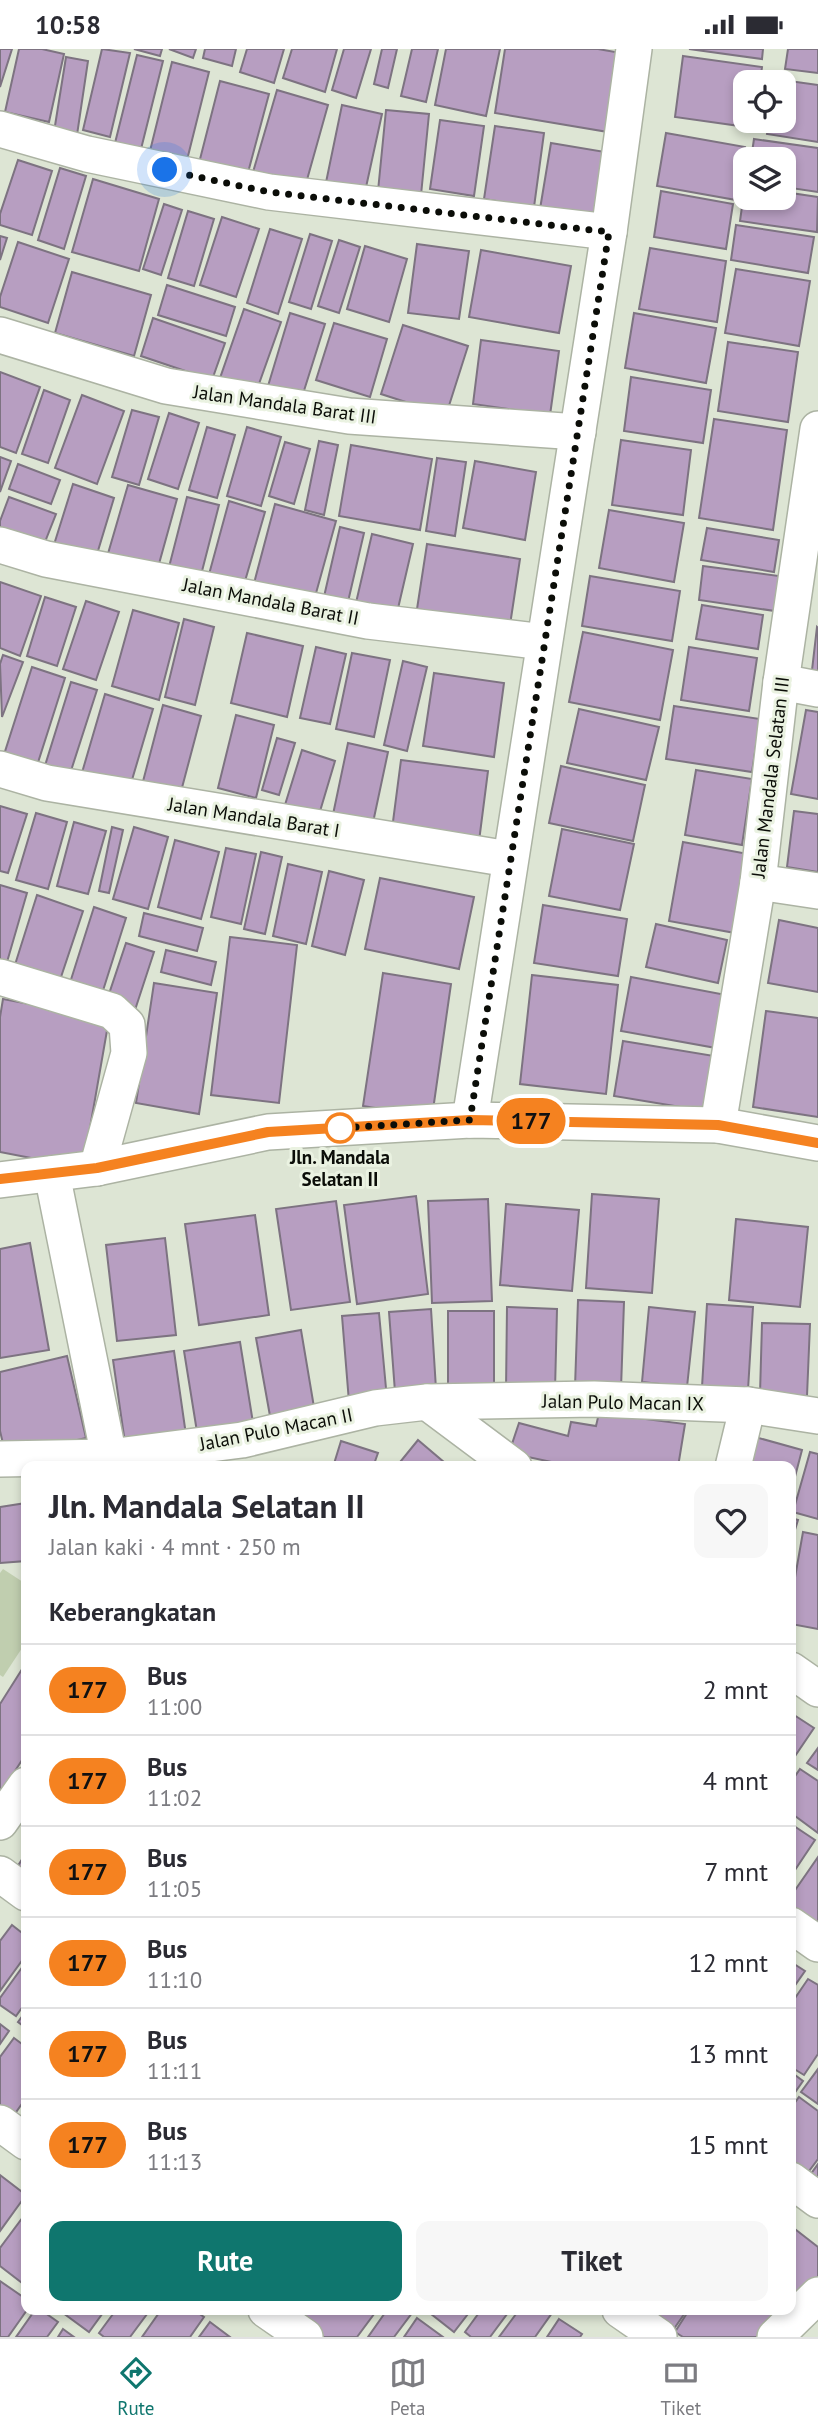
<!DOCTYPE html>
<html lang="id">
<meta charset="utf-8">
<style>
:root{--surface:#fff;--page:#f7f7f7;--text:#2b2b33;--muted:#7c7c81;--line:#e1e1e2;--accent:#0f766e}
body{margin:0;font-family:"PT Sans",sans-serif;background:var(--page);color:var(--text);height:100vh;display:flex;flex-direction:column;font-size:26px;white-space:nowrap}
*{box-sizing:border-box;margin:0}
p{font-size:23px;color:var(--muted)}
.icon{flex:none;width:38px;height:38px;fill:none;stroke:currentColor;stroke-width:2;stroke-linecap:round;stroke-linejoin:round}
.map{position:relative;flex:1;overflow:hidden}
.details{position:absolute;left:21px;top:1412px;width:775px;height:854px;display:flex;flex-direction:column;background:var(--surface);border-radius:14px;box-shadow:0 4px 10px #0003}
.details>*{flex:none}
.badge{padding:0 14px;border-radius:23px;font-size:24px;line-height:46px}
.controls{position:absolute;left:733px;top:21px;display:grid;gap:14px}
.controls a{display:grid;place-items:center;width:63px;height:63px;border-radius:14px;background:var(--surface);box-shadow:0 4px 10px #0003;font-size:35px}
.you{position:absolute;width:35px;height:35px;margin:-18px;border:5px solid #fff;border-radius:50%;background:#1a73e8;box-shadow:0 0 0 10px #1a73e833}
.map>.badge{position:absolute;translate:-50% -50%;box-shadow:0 0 0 4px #fff}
h2{padding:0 28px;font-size:26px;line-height:63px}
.round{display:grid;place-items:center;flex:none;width:74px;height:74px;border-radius:14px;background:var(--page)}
.summary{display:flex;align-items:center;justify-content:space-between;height:119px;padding:0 28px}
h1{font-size:33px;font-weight:800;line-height:52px}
.button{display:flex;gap:14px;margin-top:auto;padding:14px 28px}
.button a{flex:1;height:80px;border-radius:14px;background:var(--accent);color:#fff;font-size:28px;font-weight:800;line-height:80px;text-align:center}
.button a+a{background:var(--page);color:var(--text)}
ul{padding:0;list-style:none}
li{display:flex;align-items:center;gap:21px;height:91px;padding:0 28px;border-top:2px solid var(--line)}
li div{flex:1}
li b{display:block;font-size:26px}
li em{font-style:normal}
li .badge{min-width:77px;font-weight:700;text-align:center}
.status{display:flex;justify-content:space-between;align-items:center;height:49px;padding:0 35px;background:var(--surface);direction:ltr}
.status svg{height:19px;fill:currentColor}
.tabs{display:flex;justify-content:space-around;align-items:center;height:98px;border-top:2px solid var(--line);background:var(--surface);font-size:19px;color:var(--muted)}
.tabs a{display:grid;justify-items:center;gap:4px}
.tabs .selected{color:var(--accent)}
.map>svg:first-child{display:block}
.green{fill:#c0ceaf}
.building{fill:#b79ec1;stroke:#7d7381;stroke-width:2}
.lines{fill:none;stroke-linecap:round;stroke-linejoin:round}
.street-casing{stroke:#acb3a3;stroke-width:38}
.street{stroke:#fff;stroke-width:35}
.line-casing{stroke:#fff;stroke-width:16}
.line{stroke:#f58220;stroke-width:10}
.walk{stroke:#0b0d08;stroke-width:7;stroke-dasharray:0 12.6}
.stop-dot{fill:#fff;stroke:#f58220;stroke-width:3.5}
.labels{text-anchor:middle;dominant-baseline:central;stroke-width:6;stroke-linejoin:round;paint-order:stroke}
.street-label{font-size:19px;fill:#0b0d08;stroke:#eaf2e1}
.stop-label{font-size:19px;font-weight:bold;fill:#0b0d08;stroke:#eaf2e1}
</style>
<div class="status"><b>10:58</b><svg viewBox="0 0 49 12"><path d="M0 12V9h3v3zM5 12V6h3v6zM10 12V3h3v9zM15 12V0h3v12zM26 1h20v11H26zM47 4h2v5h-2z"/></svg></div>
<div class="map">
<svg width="818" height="2288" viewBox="0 0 818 2288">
<rect width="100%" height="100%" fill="#dde5d4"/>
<path class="green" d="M3 1520 26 1535V1593L3 1628 0 1626V1524Z"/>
<g class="building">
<path d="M0 0H12L0 38Z"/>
<path d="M19 0H42L64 5 49 73 5 63Z"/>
<path d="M102 0 130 4 110 88 83 81Z"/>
<path d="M134 0H162L160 7Z"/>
<path d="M169 0H196L193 9Z"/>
<path d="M205 0H236L232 17 203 9Z"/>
<path d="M247 0H284L274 34 240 23Z"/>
<path d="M292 0H337L325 43 283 29Z"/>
<path d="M344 0H371L356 49 332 41Z"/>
<path d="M382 0H397L388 39 374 35Z"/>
<path d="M412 0H438L426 53 401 47Z"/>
<path d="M446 0H500L486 67 435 56Z"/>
<path d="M505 0H598L621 4 608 83 495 64Z"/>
<path d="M689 0H763L762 10Z"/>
<path d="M788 0H818V24L785 20Z"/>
<path d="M137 6 163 12 141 100 115 94Z"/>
<path d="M683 7 762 18 760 33H746V72H755L754 79 675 68Z"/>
<path d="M66 8 88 12 77 86 54 83Z"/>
<path d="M172 13 209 23 187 111 150 102Z"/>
<path d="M775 30 818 36V93L767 85 769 72H784V33H774Z"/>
<path d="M220 32 269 45 246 131 198 118Z"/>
<path d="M277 41 328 56 303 145 251 130Z"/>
<path d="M342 56 382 65 363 152 324 143Z"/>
<path d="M386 61 429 65 421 146 378 142Z"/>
<path d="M440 71 484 77 474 147 430 140Z"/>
<path d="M495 77 544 84 534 158 484 150Z"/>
<path d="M666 84 745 98 736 151 657 137Z"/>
<path d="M754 90 818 99V143L784 138V110H751Z"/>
<path d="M551 94 605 103 593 175 539 166Z"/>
<path d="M18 111 52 122 32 186 0 176V165Z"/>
<path d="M60 119 86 127 64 200 38 191Z"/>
<path d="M93 130 159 150 139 222 72 203Z"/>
<path d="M745 136 746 149H784V143L818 148 817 183 740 172Z"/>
<path d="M661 142 733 155 726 200 654 188Z"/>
<path d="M164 155 182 161 161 226 143 220Z"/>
<path d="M188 162 214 170 194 237 168 229Z"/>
<path d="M222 168 259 180 236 248 200 236Z"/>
<path d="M736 176 814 188 808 224 731 211Z"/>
<path d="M270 180 302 190 278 265 247 254Z"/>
<path d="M310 185 332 192 311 260 289 253Z"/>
<path d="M0 187 7 189 0 211Z"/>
<path d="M339 191 360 198 339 264 318 257Z"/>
<path d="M18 193 69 210 48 274 0 258V248Z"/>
<path d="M417 195 469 202 459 270 408 264Z"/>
<path d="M365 197 407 210 389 273 347 260Z"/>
<path d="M650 199 726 212 717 273 639 260Z"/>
<path d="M481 201 571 217 559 284 469 268Z"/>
<path d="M736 220 810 232 799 297 725 284Z"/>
<path d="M72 223 151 246 134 307 55 284Z"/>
<path d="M167 236 235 258 226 287 158 266Z"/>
<path d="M244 260 281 273 255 346 219 332Z"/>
<path d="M290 264 325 275 302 348 268 337Z"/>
<path d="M634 264 716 279 706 334 625 319Z"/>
<path d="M153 269 225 294 212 331 141 307Z"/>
<path d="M334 274 387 290 370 348 316 331Z"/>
<path d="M403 276 468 297 446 366 381 345Z"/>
<path d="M481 291 559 302 550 366 473 355Z"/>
<path d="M728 293 798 303 788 373 718 362Z"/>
<path d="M0 323 40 338 16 404 0 398Z"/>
<path d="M631 328 711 341 703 394 624 382Z"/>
<path d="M44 341 70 351 48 414 22 405Z"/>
<path d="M82 346 124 362 97 435 55 419Z"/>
<path d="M132 361 159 368 139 436 112 428Z"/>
<path d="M169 364 199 374 178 440 148 430Z"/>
<path d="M714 370 787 381 773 481 699 469Z"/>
<path d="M207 378 235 386 217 449 189 441Z"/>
<path d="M247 378 281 388 261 457 227 447Z"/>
<path d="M621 391 691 401 683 466 612 456Z"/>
<path d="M319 392 338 396 324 466 305 461Z"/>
<path d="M285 393 310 400 294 455 269 447Z"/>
<path d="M351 396 432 410 420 481 339 467Z"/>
<path d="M0 408 11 412 0 443Z"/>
<path d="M437 409 466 413 455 487 426 482Z"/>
<path d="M475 412 536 423 525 491 463 479Z"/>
<path d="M18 415 60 431 51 455 9 440Z"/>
<path d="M73 435 114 449 94 515 52 502Z"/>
<path d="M128 436 177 450 157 522 107 508Z"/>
<path d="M9 448 56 465 41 503 0 487V472Z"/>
<path d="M187 448 219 456 201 526 169 518Z"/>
<path d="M229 452 265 463 243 539 208 529Z"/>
<path d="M275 455 336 472 313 555 253 538Z"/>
<path d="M609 461 684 474 674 533 599 519Z"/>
<path d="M340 478 364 484 347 557 323 552Z"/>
<path d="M707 479 779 491 774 523 701 511Z"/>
<path d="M372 485 413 495 396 568 355 558Z"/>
<path d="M427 495 520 510 510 576 417 560Z"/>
<path d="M703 517 779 527 775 562 699 551Z"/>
<path d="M590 527 680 542 672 592 582 577Z"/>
<path d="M0 533 41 547 20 607 0 599Z"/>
<path d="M45 548 76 558 57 617 27 607Z"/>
<path d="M86 552 119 563 96 631 63 620Z"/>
<path d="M702 556 763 566 758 600 696 590Z"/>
<path d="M133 561 179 574 159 651 112 637Z"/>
<path d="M184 570 214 578 195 656 165 648Z"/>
<path d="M817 578 818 579V631L811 630Z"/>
<path d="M583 583 673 601 660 671 569 653Z"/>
<path d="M247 584 303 597 287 668 231 654Z"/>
<path d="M316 598 346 605 330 675 300 669Z"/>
<path d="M689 598 757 609 749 662 681 651Z"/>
<path d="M352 604 390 611 374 688 336 680Z"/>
<path d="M3 606 23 613 2 668 0 615Z"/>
<path d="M403 612 427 618 407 702 384 696Z"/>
<path d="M32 618 65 629 34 726 1 715Z"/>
<path d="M434 624 504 634 494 708 423 697Z"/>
<path d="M71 633 97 641 68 731 43 723Z"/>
<path d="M105 645 153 660 129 741 81 727Z"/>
<path d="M163 656 201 667 179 750 141 740Z"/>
<path d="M674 657 760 670 752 723 666 710Z"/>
<path d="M579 660 659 678 646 731 567 714Z"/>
<path d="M806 661 818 663V750L791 745Z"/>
<path d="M236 666 274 676 256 749 218 739Z"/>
<path d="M277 689 295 694 279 746 262 741Z"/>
<path d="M348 694 388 703 371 783 331 775Z"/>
<path d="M302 701 335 712 318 769 284 759Z"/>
<path d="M401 711 488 722 478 800 391 788Z"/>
<path d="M561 717 645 736 633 792 549 774Z"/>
<path d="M696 721 752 730 742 796 685 786Z"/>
<path d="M0 757 27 765 8 824 0 822Z"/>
<path d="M794 762 818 765V823L787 818Z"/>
<path d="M36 764 67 773 48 840 16 831Z"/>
<path d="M74 773 106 782 88 845 57 837Z"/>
<path d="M112 778 123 781 109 844 99 842Z"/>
<path d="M134 778 168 788 148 860 113 850Z"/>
<path d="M562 780 634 795 620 861 549 847Z"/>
<path d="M175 791 219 803 201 870 158 858Z"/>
<path d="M683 793 748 805 735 884 669 872Z"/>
<path d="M226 799 256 805 241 875 211 868Z"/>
<path d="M261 803 282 808 265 885 244 880Z"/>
<path d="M288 815 322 823 306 895 273 887Z"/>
<path d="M329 822 364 831 345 906 312 897Z"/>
<path d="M380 829 474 848 459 920 365 900Z"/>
<path d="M0 836 27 844 5 920 0 918Z"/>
<path d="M37 846 83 862 58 937 13 922Z"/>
<path d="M543 856 627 870 618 927 534 914Z"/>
<path d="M94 858 126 869 100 951 68 940Z"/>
<path d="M144 864 203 879 197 902 139 887Z"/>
<path d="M779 871 818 879V943L768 934Z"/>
<path d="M656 875 727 891 718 934 646 918Z"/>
<path d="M230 888 297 896 279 1054 211 1046Z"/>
<path d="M126 894 154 903 135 961 107 951Z"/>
<path d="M166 901 216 913 211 936 161 923Z"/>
<path d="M383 924 451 935 432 1068 363 1057Z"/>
<path d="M532 926 618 936 606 1045 520 1035Z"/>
<path d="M631 928 726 946 716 999 621 982Z"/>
<path d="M154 934 217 944 199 1065 136 1054Z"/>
<path d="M3 950 109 970 83 1119 0 1103V968Z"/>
<path d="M766 962 818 969V1068L753 1058Z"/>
<path d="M623 992 714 1007 705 1062 614 1047Z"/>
<path d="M592 1145 659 1150 652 1244 586 1239Z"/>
<path d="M416 1147 428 1245 357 1255 344 1156Z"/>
<path d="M488 1150 492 1252 432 1254 428 1152Z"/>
<path d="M336 1152 350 1253 291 1261 276 1160Z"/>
<path d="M506 1155 579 1161 572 1242 500 1236Z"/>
<path d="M255 1166 269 1266 199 1276 185 1175Z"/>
<path d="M736 1170 808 1178 800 1258 729 1251Z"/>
<path d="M165 1189 176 1286 117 1292 106 1196Z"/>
<path d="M30 1194 49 1301 0 1309V1200Z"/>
<path d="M578 1251 624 1253 621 1340 575 1338Z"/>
<path d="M707 1255 753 1258 748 1341 702 1338Z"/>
<path d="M507 1258 557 1260 555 1342 506 1341Z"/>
<path d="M649 1258 695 1263 687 1338 642 1333Z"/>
<path d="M431 1260 436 1340 395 1343 389 1263Z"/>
<rect x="448" y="1262" width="46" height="81"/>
<path d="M379 1264 387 1350 349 1353 342 1267Z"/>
<path d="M762 1274 810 1275 807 1347 760 1345Z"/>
<path d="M301 1281 316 1370 272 1378 256 1289Z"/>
<path d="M240 1293 254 1380 198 1389 184 1302Z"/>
<path d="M174 1302 186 1386 125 1394 113 1311Z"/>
<path d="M67 1307 86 1389 6 1407 0 1382V1323Z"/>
<path d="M599 1364 685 1375 678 1418H575L509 1404 519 1374 568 1387 571 1373 596 1377Z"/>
<path d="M748 1386 802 1401 791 1443V1418H740Z"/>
<path d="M418 1391 445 1414 442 1418H396Z"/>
<path d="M341 1392 378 1404 373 1418H333Z"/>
<path d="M810 1403 818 1405V1470L793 1463Z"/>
<path d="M26 1454V1512L0 1514V1458Z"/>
<path d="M791 1469 798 1471 791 1494Z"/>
<path d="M803 1483 818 1486V1580L791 1575V1551Z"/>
<path d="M26 1614V1705L0 1745V1655Z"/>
<path d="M791 1664 814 1679 791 1713Z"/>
<path d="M818 1699V1721L807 1714Z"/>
<path d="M800 1720 818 1732V1784L791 1764V1733Z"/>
<path d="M791 1775 815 1791 791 1827Z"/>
<path d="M26 1804V1842L9 1831Z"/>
<path d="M818 1808V1879L791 1859V1847Z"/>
<path d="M12 1876 26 1887V1906L0 1942V1892Z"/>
<path d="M26 1913V1953L16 1967 0 1956V1949Z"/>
<path d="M791 1913 805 1922 791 1942Z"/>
<path d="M808 1930 818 1936V2005L804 2026 791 2018V1955Z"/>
<path d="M26 1962V1979L18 1973Z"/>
<path d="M0 1975 9 1982 0 1995Z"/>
<path d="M14 1989 26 1998V2049L14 2066 0 2056V2008Z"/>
<path d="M818 2020V2055L801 2043Z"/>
<path d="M791 2023 803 2032 791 2049Z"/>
<path d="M799 2048 818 2062V2110L803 2130 791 2120V2059Z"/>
<path d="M818 2115V2142L805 2133Z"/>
<path d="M0 2126 26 2146 0 2182Z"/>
<path d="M26 2164V2237L0 2217V2199Z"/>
<path d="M791 2177 818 2198V2235L789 2273 774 2261H791Z"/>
<path d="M0 2232 26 2250 27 2261 8 2288H0Z"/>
<path d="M35 2261H41L58 2273 47 2288H16Z"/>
<path d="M59 2261H105L89 2283Z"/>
<path d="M116 2261H150L130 2288H104L99 2284Z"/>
<path d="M161 2261H194L204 2268 190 2288H142Z"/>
<path d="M280 2261H377L357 2288H316Z"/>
<path d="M387 2261 412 2264 394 2288H368Z"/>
<path d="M426 2261H471L454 2283Z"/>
<path d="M481 2261H510L490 2288H471L465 2283Z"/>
<path d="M519 2261H547L552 2264 535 2288H499Z"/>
<path d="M638 2261H687L671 2284Z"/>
<path d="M689 2261H770L775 2264 759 2288H683L675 2283Z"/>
<path d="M417 2269 443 2288H404Z"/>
<path d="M559 2270 582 2285 580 2288H547Z"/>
<path d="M210 2273 230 2288H199Z"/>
<path d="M63 2280 74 2288H58Z"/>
</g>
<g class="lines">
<g class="street-casing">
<g id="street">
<path d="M0 80 87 105 269 143 609 183"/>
<path d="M0 286 166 337 349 367 578 383"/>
<path d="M0 496 46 510 368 572 544 593"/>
<path d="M781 633 818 640"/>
<path d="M0 720 47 734 509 810"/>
<path d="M758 833 818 842"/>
<path d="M0 928 112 962 127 976 129 1004 97 1119"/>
<path d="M470 1071 609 183 634 0"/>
<path d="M718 1076 758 833 781 633 818 380"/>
<path d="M52 1125 109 1408"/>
<path d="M0 1131 97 1119 268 1083 470 1071 718 1076 818 1094"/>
<path d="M427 1353 514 1418"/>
<path d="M0 1410 109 1408 242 1391 375 1359 427 1353 594 1350 748 1356 818 1367"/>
<path d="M733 1418 748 1356"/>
<path d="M791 1621 818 1640"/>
<path d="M0 1773 26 1736"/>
<path d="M0 1825 26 1844"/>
<path d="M791 1876 818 1895"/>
<path d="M0 2074 26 2093"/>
<path d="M791 2131 818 2151"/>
<path d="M266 2261 305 2288"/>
<path d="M620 2261 659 2288"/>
<path d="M775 2288 818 2246"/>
</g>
</g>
<use href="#street" class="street"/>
</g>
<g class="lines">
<g class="line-casing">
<path id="line" d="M0 1130 97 1119 268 1083 470 1071 718 1076 818 1094"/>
</g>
<use href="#line" class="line"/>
<path class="walk" d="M165 121 269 143 609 183 470 1071 340 1079"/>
</g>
<circle class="stop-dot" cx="340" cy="1079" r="14"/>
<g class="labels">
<g class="street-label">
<text transform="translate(285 355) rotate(8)">Jalan Mandala Barat III</text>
<text transform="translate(271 552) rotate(11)">Jalan Mandala Barat II</text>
<text transform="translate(770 728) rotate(-83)">Jalan Mandala Selatan III</text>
<text transform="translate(254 768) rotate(9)">Jalan Mandala Barat I</text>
<text transform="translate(623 1353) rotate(1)">Jalan Pulo Macan IX</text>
<text transform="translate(276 1380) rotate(-11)">Jalan Pulo Macan II</text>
</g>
<g class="stop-label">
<text x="340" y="1108">Jln. Mandala<tspan x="340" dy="22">Selatan II</tspan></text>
</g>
</g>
</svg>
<div class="controls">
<a><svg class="icon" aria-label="locate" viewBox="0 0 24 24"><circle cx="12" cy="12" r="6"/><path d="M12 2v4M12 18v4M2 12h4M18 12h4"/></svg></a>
<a><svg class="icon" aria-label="layers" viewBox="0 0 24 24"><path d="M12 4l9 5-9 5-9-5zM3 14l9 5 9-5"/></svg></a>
</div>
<div class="you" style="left:165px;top:121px"></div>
<b class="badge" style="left:531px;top:1072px;background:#f58220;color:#111">177</b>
<section class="details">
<div class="summary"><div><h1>Jln. Mandala Selatan II</h1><p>Jalan kaki · 4 mnt · 250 m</p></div><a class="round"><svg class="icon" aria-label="heart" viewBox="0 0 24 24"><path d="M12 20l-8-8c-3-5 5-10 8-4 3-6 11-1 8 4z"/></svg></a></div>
<h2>Keberangkatan</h2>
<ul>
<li><span class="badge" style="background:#f58220;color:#111">177</span><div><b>Bus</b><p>11:00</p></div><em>2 mnt</em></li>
<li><span class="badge" style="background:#f58220;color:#111">177</span><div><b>Bus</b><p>11:02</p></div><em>4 mnt</em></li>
<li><span class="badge" style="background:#f58220;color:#111">177</span><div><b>Bus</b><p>11:05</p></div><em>7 mnt</em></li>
<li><span class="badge" style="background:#f58220;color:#111">177</span><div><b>Bus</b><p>11:10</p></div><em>12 mnt</em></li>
<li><span class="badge" style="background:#f58220;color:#111">177</span><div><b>Bus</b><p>11:11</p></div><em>13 mnt</em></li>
<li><span class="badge" style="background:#f58220;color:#111">177</span><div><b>Bus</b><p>11:13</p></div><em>15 mnt</em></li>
</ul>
<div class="button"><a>Rute</a><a>Tiket</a></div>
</section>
</div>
<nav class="tabs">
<a class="selected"><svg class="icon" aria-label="directions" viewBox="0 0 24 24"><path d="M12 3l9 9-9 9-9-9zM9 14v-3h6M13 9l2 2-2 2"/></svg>Rute</a>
<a><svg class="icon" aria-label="map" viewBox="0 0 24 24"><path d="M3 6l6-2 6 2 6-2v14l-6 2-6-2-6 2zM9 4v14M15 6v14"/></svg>Peta</a>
<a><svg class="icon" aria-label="tickets" viewBox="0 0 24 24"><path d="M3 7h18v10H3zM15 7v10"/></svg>Tiket</a>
</nav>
